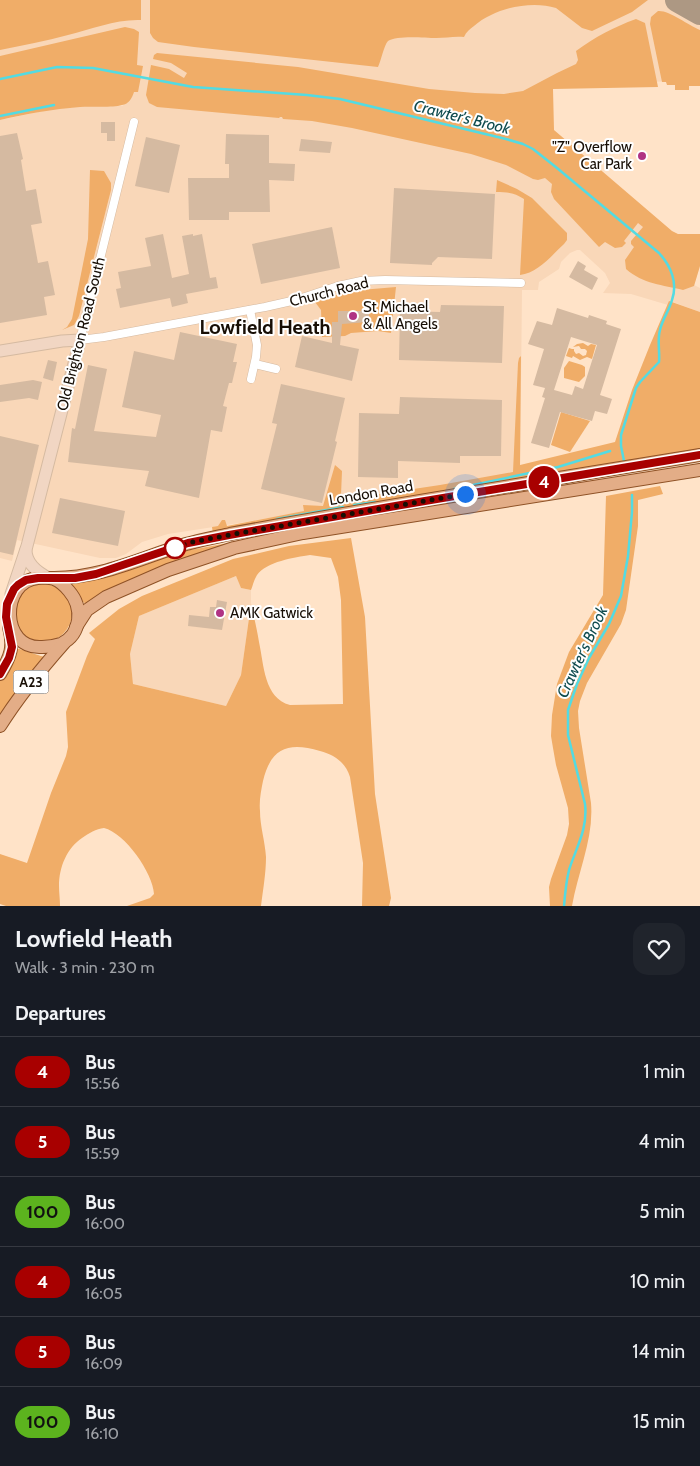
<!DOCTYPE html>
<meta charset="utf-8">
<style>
:root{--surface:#171b24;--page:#20242c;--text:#f1f3f6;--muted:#9ea1a6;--line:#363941}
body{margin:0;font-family:Cabin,sans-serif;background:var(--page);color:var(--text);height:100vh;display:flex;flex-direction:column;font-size:19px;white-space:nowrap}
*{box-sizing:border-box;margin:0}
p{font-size:16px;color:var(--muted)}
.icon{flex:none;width:28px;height:28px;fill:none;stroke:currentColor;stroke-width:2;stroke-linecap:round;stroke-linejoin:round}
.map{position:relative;height:906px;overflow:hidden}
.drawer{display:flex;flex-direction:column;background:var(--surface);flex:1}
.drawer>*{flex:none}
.badge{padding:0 10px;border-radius:16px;font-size:18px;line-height:32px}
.you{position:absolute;width:25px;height:25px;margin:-12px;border:4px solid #fff;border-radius:50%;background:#1a73e8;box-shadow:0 0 0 8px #1a73e833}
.map>.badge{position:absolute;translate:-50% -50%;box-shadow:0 0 0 2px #fff}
h2{padding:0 15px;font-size:19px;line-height:45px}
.round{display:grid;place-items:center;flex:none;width:52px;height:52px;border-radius:15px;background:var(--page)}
.overview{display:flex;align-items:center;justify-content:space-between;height:85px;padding:0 15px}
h1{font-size:24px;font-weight:700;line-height:38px}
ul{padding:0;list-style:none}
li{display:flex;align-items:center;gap:15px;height:70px;padding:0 15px;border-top:1px solid var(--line)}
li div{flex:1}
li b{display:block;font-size:19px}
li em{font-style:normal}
li .badge{min-width:55px;font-weight:700;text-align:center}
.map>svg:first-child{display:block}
.built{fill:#f9d7b8}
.green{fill:#f0ad68;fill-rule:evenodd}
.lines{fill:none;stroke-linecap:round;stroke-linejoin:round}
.stream{stroke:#53dbe2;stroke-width:2.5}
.taxiway{stroke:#ad9883;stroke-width:24}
.building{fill:#d5baa1;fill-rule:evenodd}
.street-casing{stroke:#d5baa1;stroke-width:9}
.secondary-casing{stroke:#d5baa1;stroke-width:13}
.primary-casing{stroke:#8f5226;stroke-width:14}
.street{stroke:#fff;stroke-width:8}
.secondary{stroke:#f1d6c3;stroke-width:11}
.primary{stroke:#e3ad87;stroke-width:12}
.line-casing{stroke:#fff;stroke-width:11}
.line{stroke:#a80000;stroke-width:8}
.walk{stroke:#170e05;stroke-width:5;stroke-dasharray:0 9}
.poi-dot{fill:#b03384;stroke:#fff;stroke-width:2}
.stop-dot{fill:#fff;stroke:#a80000;stroke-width:2.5}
.labels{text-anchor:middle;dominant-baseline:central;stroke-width:4;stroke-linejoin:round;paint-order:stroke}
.shield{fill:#fff;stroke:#5d5650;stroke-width:1}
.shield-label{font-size:14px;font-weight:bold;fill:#170e05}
.poi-label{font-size:15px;fill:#170e05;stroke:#fff;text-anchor:start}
.street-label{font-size:15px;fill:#170e05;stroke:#fff}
.water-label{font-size:16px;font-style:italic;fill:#104c4f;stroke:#fff}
.district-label{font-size:20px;font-weight:bold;fill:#170e05;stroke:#fff}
</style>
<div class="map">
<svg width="700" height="906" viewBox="0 0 700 906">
<rect width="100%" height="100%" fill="#ffe3c8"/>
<g class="built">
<path d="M0 0H700V80L549 86 534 117 700 266 694 285 700 288V312L670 301 668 305 631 294 603 293 610 283 605 273 580 250H577L570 253 561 262 559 269 539 282 538 290H522L520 476 326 508 246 522 168 534 142 542 126 554 116 558H100L17 540 12 561 0 558V120L53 109 87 106H122L128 102 0 110Z"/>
<path d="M236 576 241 588 251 590V604L241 675 226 706 133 684 130 654 139 616Z"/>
</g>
<g class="green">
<path d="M0 0H141V20C116 19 92 29 68 35 46 41 23 45 0 50Z"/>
<path d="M150 0H648L632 12 592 31 582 28 556 8C531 0 495 8 474 26 470 29 466 32 464 37 454 36 446 38 436 38 425 38 397 35 388 41 384 45 381 61 378 67L194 47 158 42 153 38 150 33Z"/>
<path d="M658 11C669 10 688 25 700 30V86H689V90H675V85H667L666 82H662L650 24 651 17Z"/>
<path d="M636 19 645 23 658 87 553 89 554 130 672 231 678 234H700V266L694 286 683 290C663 285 643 284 626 269L625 260 634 247 631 244V241L643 227 638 223 624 241 626 243 622 247 615 248 605 242 599 247 554 199 551 192 552 184 545 178 538 180 533 179 506 165 471 154 352 128 312 121 283 119 282 117H280L279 118 157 107 149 103 146 95 151 65 169 69 184 78 187 73 171 63 153 59 154 55 157 53 298 67 429 89 475 93 504 94 523 91 557 73 576 64 578 60 576 51C595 37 614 27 636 19Z"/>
<path d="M125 27 134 29 139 32 137 65 143 66 138 92H134C132 98 129 104 122 105 112 108 92 106 80 107 53 109 26 114 0 120V56Z"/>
<path d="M90 170 104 171 111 183V190L79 316 74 325 62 330 67 327 72 319 88 239Z"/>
<path d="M497 180 517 189 532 198 567 233V240L564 244C551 256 538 273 520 275L524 199C515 193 507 192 496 192Z"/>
<path d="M396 287 391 333 378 331 351 333 345 336 322 337 321 310 315 302 349 291Z"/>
<path d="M669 301 700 312V450L213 534 212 527 218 526 222 520H225L227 526 304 511 303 505 323 506 335 465 342 471 341 495 367 496 440 485 513 472 518 363 519 358 521 356 520 465 615 442 632 390 650 345Z"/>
<path d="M583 343 588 346 591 344 596 345 592 359 587 357 580 360 573 356 572 358 566 356 569 348 572 349H574V351L576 354 579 353 583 356 586 355 587 351 585 349H581L579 346 573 347 577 344Z"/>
<path d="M569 361 582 365 585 367V376L579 382 564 378V368Z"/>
<path d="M561 412 590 421 570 452 551 445Z"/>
<path d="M660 486 663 494 638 500V526L626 610 621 624 587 683 580 701 578 711 579 728 591 803C594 838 578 872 572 906H550L549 887 551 879 567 835 569 824 568 808 556 765 553 748 551 736 552 715 557 684 569 652 603 595 606 496Z"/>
<path d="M261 537 86 604C80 601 77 590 72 585L73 582 112 575 165 557 190 550Z"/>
<path d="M351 538 365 617 375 794 391 898 389 906H362L363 863 350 777C346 763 335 755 320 751 289 742 271 747 263 781 261 791 259 801 260 811 260 826 265 841 266 857 266 873 263 890 261 906H127L150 898 154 894C153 873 125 833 104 828 96 829 89 833 82 838 67 848 59 867 59 886 59 893 60 899 60 906H6L0 904V854L27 863 51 793 66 756 68 747 66 712 87 656 95 639 89 633 119 609 142 596 233 559 289 546ZM310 555 331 558 338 577 341 600 343 704 290 705C264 698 264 665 259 642 257 629 254 617 251 604L241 675 226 706 133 684 130 654 139 616 236 576 241 588 251 590C253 585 254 580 257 575 266 562 295 557 310 555Z"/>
<circle cx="43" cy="613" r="29"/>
<path d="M16 648C20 649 41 656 44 657L0 717V681L12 662Z"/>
</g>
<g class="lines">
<g class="stream">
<path d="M0 79 57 67 93 68 193 87 307 95 340 99 506 139 523 144 533 149 557 168 659 253C671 266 678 283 672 300 669 311 662 320 660 330 657 340 660 351 659 362L640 382 636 388 621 435V446L624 461"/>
<path d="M0 116 54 105"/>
<path d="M454 489 558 467 610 451"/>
<path d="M354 505 375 502"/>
<path d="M277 519 343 507"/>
<path d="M564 906C565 894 566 882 569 870 576 848 588 829 585 804L568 735V710L577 684 589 658 609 624 621 596 628 556 632 512V495"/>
</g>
<path class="taxiway" d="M677 0 700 13"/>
</g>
<g class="building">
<path d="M101 122H115V141H107V133H101Z"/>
<path d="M17 133 23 159 21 160 26 191 36 189 42 223 31 225 38 263 48 261 55 295 44 297 47 315 0 323V136Z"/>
<path d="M226 134 269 135V163L295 164 294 181 269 180 270 212H229V220H189L188 178H229V164H225Z"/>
<path d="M146 137 180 145 169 193 135 186Z"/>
<path d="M301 139 332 142 330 153 299 151Z"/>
<path d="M394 188 495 194 492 259 438 257 432 263V265L390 263Z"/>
<path d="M332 227 340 268 261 284 252 244Z"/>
<path d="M163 234 172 278 189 274 182 236 193 234V236L202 234 210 278 216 277 218 288 186 294 188 303 172 307 170 298 120 308 116 289 121 288 118 272 151 266 145 238Z"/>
<path d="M578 261 586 266 584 270 598 278 592 290 569 277Z"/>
<path d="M441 305 504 306 502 363 399 360 400 311 440 312Z"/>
<path d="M557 308 588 318 589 315 607 321 606 324 621 329 600 395 612 399 607 414 595 411 592 421 560 412 549 448 531 443 545 398 542 397 545 388 533 385 544 349 528 344 537 321 552 325ZM571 337 597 345 583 389 575 386 572 395 554 390Z"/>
<path d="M361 309H369V322L342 324 340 345 359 349 352 381 295 367 302 336 332 343V322H338V311H361Z"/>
<path d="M180 332 237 344 233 362H237L232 383H229L223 406 227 407 222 432 211 430 199 498 145 486 149 471 68 462 72 428 75 429 88 365 107 369 94 431 156 437 161 415 122 407 134 351 174 360Z"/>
<path d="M48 360 57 362 53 381 43 378Z"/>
<path d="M33 380 42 382 38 400 29 398 0 402V385Z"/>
<path d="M281 384 345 398 335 441 337 442 322 503 261 489 277 424 272 423Z"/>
<path d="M400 397 502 400 501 456H460V463L398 461V478L358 477 359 413 399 414Z"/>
<path d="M0 436 39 445 13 555 0 552Z"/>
<path d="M60 498 125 511 118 546 52 533Z"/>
<path d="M217 600 227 602 222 630 188 626 189 615 209 617 210 607H216Z"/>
</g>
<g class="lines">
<g class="street-casing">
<g id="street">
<path d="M134 122 80 340 104 337 265 307 296 300 338 286 361 281 385 280 521 283"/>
<path d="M250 310 257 345 256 357 251 379"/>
<path d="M255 364 276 369"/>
</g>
</g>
<g class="secondary-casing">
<g id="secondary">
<path d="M0 351 62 341 80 340 27 546 11 594"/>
<path d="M26 550C26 564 37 572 49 578"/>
</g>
</g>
<g class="primary-casing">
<g id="primary">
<path d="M38 578C43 578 49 577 54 579 59 581 65 586 69 591 83 607 82 634 61 644 55 646 48 647 42 647 0 650 0 581 38 578Z"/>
<path d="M51 578C100 579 140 558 186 544 200 540 216 537 230 534 386 505 543 481 700 455"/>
<path d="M76 627 87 610 106 597 168 570 234 548 303 533 700 470"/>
<path d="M0 674C11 656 14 647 9 627"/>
<path d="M0 726C19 696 41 669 64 643"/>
</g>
</g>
<use href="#street" class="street"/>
<use href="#secondary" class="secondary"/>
<use href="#primary" class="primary"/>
</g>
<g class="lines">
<g class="line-casing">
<path id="line" d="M0 674 9 658 12 647 6 617 7 604 14 589 18 585 26 580 38 578H75L96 574 188 543 229 535 407 504 700 455"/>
</g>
<use href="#line" class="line"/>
<path class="walk" d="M175 548 171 549 188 543 229 535 465 494"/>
</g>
<g class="poi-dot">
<circle cx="642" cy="156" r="5"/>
<circle cx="353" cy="316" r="5"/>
<circle cx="220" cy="613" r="5"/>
</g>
<circle class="stop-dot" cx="175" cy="548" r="10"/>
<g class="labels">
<rect class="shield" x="13.5" y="670.5" width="35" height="23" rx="4"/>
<g class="shield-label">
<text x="31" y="682">A23</text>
</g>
<g class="poi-label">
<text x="632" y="147" text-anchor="end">"Z" Overflow<tspan x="632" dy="17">Car Park</tspan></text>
<text x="363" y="307">St Michael<tspan x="363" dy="17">&amp; All Angels</tspan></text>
<text x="230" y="613">AMK Gatwick</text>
</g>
<g class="street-label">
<text transform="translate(329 292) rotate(-14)">Church Road</text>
<text transform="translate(81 334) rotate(-76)">Old Brighton Road South</text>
<text transform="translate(371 493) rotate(-10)">London Road</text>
</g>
<g class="water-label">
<text transform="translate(462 117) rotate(14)">Crawter's Brook</text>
<text transform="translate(582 652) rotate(-65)">Crawter's Brook</text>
</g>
<g class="district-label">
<text x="265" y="327">Lowfield Heath</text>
</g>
</g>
</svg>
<div class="you" style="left:465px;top:494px"></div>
<b class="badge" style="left:544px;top:482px;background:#a80000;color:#fff">4</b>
</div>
<section class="drawer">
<div class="overview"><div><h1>Lowfield Heath</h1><p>Walk · 3 min · 230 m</p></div><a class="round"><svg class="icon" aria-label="heart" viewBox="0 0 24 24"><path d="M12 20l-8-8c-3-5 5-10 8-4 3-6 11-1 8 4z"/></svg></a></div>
<h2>Departures</h2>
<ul>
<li><span class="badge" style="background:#a80000;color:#fff">4</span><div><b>Bus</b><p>15:56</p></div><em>1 min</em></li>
<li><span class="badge" style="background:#a80000;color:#fff">5</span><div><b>Bus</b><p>15:59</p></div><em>4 min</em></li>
<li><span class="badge" style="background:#5cb31e;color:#111">100</span><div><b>Bus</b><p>16:00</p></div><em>5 min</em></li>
<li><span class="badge" style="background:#a80000;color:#fff">4</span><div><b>Bus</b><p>16:05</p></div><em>10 min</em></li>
<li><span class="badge" style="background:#a80000;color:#fff">5</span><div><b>Bus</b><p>16:09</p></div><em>14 min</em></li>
<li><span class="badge" style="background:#5cb31e;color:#111">100</span><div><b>Bus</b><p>16:10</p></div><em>15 min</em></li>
</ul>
</section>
